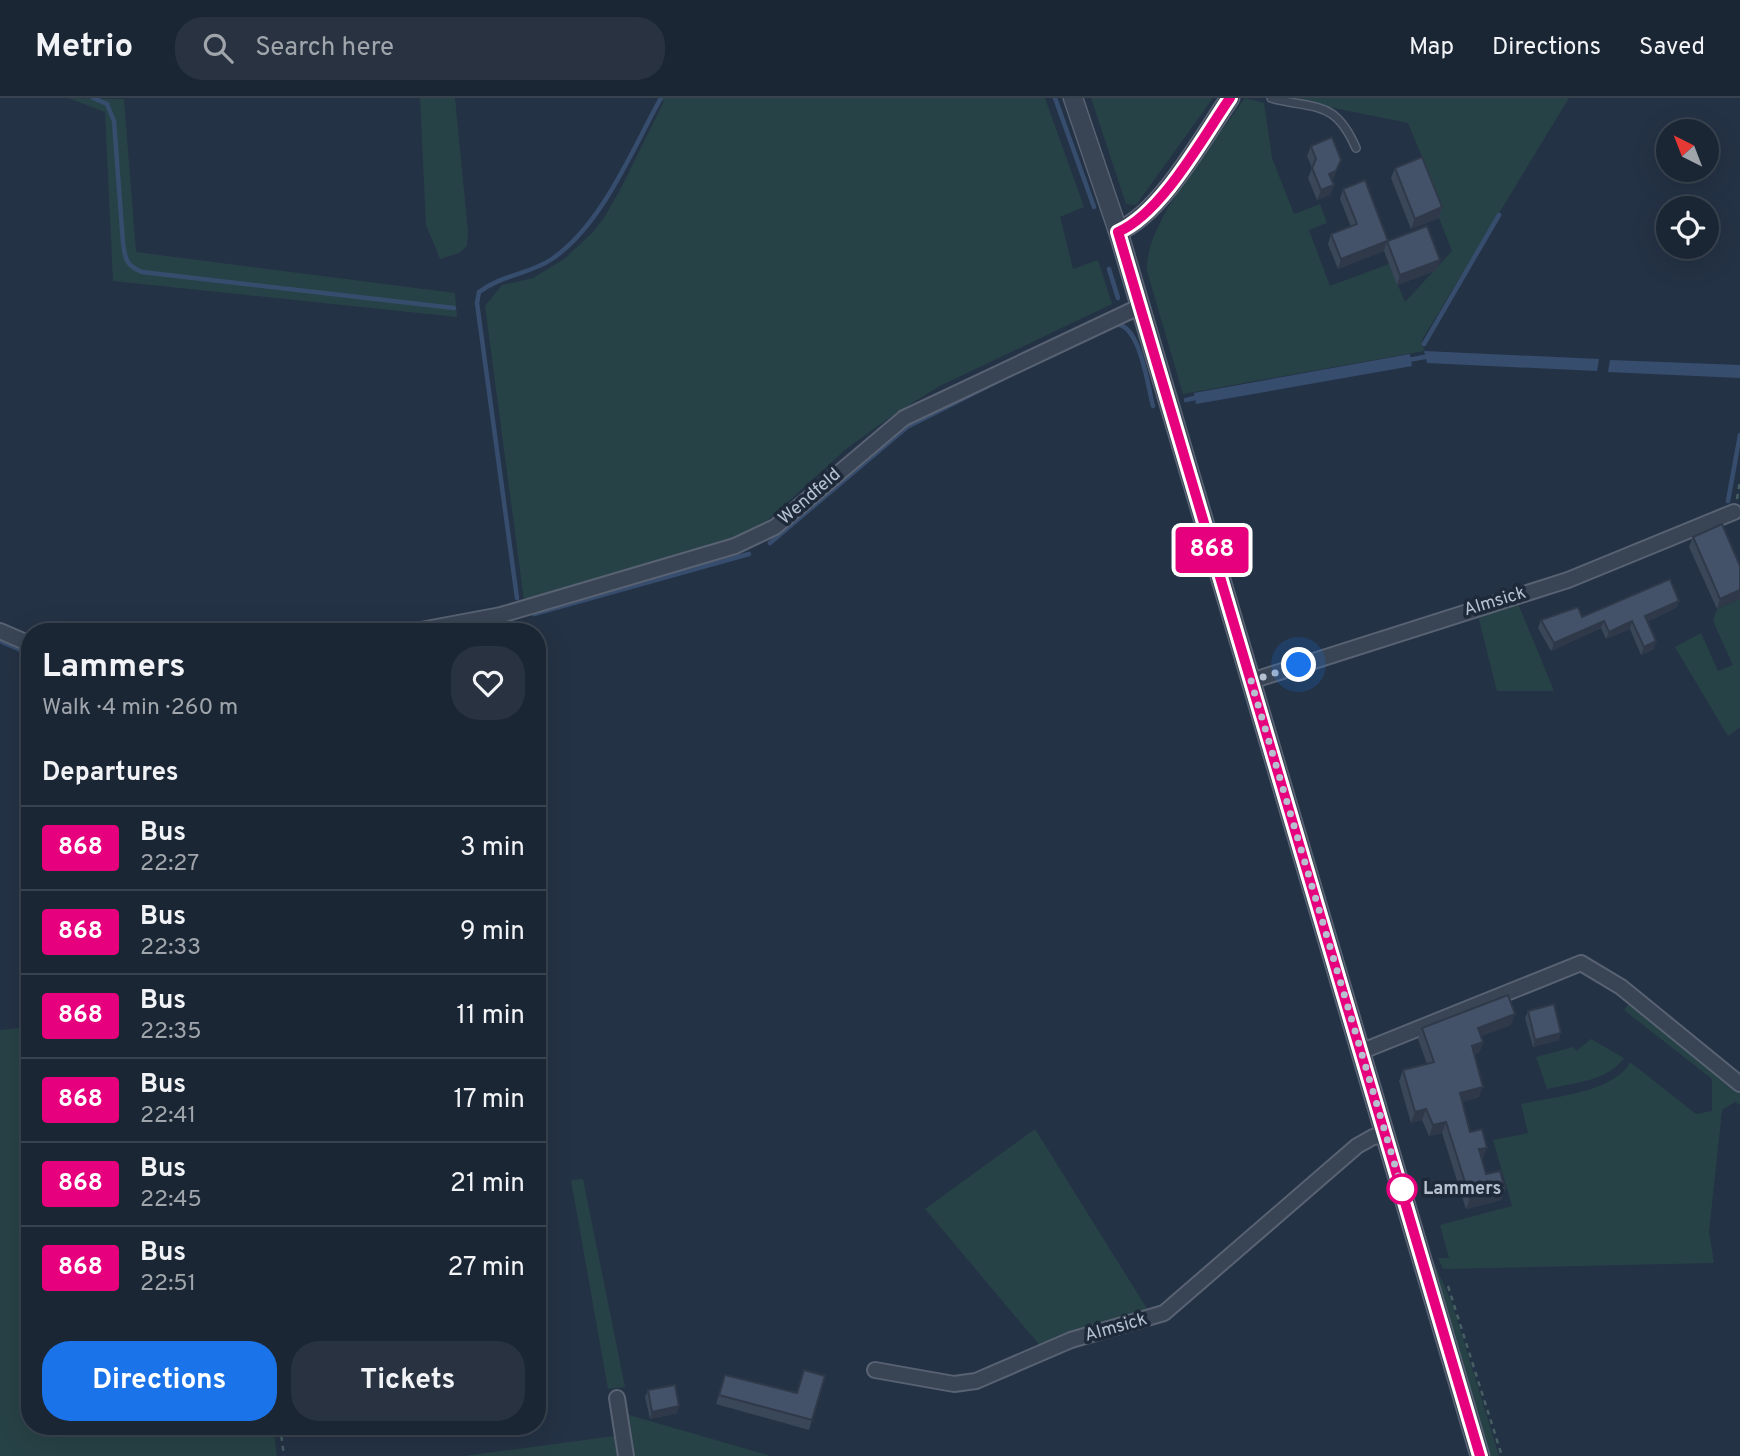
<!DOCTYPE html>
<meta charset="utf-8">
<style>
:root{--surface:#1b2634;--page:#283240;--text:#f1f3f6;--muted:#a0a5ac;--line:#39434f;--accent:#1a73e8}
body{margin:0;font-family:Overpass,sans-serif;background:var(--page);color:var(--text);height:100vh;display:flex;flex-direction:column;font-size:26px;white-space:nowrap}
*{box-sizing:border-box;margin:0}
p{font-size:23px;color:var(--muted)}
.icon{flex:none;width:38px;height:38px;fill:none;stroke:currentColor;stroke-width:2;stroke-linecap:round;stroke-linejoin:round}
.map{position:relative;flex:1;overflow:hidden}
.details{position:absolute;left:21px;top:525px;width:525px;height:812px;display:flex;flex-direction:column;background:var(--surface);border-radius:28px;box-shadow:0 7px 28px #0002,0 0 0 2px var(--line)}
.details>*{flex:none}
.badge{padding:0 14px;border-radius:5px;font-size:24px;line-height:46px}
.needle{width:46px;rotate:318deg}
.fabs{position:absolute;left:1656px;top:21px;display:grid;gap:14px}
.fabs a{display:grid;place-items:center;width:63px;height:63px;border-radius:50%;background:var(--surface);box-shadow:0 7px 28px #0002,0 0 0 2px var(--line);font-size:35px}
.you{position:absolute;width:35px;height:35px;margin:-18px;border:5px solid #fff;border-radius:50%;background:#1a73e8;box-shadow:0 0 0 10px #1a73e833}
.map>.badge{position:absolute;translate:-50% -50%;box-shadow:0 0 0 4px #fff}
h2{padding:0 21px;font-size:26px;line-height:63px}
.round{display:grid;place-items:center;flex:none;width:74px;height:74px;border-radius:28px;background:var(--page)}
.headline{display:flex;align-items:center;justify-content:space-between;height:119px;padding:0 21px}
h1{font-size:33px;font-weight:700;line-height:52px}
.primary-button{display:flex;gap:14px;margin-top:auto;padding:14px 21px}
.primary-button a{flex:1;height:80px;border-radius:28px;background:var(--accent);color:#fff;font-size:28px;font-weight:700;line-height:80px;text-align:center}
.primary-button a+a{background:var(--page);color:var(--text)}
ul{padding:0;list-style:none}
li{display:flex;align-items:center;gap:21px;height:84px;padding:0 21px;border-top:2px solid var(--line)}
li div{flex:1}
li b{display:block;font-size:26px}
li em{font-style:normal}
li .badge{min-width:77px;font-weight:700;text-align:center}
header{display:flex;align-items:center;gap:42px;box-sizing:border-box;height:98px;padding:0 35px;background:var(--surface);border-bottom:2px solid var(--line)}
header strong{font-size:33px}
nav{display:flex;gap:38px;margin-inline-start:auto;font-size:24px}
.search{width:490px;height:63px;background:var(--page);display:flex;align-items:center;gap:18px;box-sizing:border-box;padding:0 24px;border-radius:28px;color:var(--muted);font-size:26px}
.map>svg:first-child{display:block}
.green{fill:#274246}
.water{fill:#374d6e}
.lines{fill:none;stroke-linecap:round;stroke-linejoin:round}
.stream{stroke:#374d6e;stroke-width:4.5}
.service-casing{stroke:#586272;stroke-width:10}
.minor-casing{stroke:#586272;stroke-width:18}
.tertiary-casing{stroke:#586272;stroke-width:21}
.path{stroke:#455f62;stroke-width:2.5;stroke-dasharray:5 5;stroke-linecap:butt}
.service{stroke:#394455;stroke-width:7}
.minor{stroke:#394455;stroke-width:14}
.tertiary{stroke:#394455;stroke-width:18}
.wall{fill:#3a4759}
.shaded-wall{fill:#2f3949}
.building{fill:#435268;stroke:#2f3949;stroke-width:2}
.line-casing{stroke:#fff;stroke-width:16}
.line{stroke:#e6007e;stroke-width:10}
.walk{stroke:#b7c0ce;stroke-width:7;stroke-dasharray:0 12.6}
.stop-dot{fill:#fff;stroke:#e6007e;stroke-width:3.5}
.labels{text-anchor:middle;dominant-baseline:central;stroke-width:7;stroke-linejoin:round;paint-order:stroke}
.street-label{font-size:18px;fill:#b7c0ce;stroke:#1e293a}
.stop-label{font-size:18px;font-weight:bold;fill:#b7c0ce;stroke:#1e293a;text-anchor:start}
</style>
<header>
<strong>Metrio</strong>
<div class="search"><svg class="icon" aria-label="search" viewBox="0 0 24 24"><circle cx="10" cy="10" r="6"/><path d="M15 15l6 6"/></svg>Search here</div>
<nav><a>Map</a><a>Directions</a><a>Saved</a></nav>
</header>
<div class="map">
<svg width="1740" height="1358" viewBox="0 0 1740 1358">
<rect width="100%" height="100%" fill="#243245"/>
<g class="green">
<path d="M68 0 124 1 136 154 455 195 457 219 113 183 105 14Z"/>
<path d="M420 0H455L468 134 467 148 459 155 440 161 426 127Z"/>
<path d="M659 0H1045L1084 109 1060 119 1073 171 1098 162 1112 206 940 288 899 313 846 351 766 424 720 447 524 503 485 208 502 187 533 180 564 161 591 136 604 120 622 88 664 3Z"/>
<path d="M1091 0H1213L1136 107 1126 106Z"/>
<path d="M1245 0 1264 5 1272 60 1294 116 1320 106 1327 125 1309 132 1330 188 1389 166 1405 204 1452 153 1419 69 1425 66 1408 25 1285 0H1569L1422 242 1424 253 1183 296 1147 173C1144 125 1217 41 1245 0Z"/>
<path d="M1740 501V629L1728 638 1675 549 1701 535 1718 573 1733 567 1713 523 1717 511Z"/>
<path d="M1517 503 1554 593H1497L1477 514Z"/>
<path d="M497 521 505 525 494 534H438Z"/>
<path d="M1633 901 1740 991V1007L1735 1004 1722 1012 1709 1134 1714 1165 1443 1171 1438 1160H1449L1440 1127 1512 1108 1493 1042 1528 1035 1521 1006C1552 999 1616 994 1630 964L1696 1016 1712 1013V981L1624 912Z"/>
<path d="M30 929V1328H273L277 1358H0V932Z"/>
<path d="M1591 941 1624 960C1608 983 1573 985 1547 991L1536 959 1573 949 1576 953Z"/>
<path d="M1035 1031 1151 1217 1042 1250 925 1111Z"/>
<path d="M583 1081 625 1289 608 1291 571 1082Z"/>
<path d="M1433 1162 1452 1205 1499 1358H1488L1432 1172Z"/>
<path d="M629 1317 771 1358H635Z"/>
<path d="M614 1338 617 1358H464Z"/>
</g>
<g class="water">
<path d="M1424 253 1599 261 1597 273 1427 265Z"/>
<path d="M1410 256 1412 268 1196 306 1194 295Z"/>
<path d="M1610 262 1740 267V280L1608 274Z"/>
</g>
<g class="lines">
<g class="stream">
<path d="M93 0 107 6 114 23 123 145C125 160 126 168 142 174L454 210"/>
<path d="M1055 0 1094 109"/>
<path d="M1109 171 1118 200"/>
<path d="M1114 227C1139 221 1148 289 1153 308"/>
<path d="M1424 246 1499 117"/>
<path d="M1408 262 1430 258"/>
<path d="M1186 302 1199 299"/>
<path d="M1728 403 1740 337"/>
<path d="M770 445 907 329 1002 281"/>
<path d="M517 500 477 205 479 194C503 176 528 177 552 161 602 127 632 52 661 0"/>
<path d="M534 516 749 456"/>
<path d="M455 534 499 526"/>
<path d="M0 543 30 556"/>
</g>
<g class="service-casing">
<path id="service" d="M1271 0C1318 12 1335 2 1356 50"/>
</g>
<g class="minor-casing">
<g id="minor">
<path d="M0 533 30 546"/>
<path d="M410 534 501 517 735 448 775 429 904 320 1141 208"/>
<path d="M1251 583 1568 482 1734 414"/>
<path d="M1360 954 1581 865 1621 889 1740 986"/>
<path d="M875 1272 954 1286 976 1283 1071 1242 1164 1215 1357 1048 1373 1039 1386 1037"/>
<path d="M617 1300 626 1358"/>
</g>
</g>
<g class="tertiary-casing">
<g id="tertiary">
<path d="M1073 0 1118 133 1480 1358"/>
<path d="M1118 133C1161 116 1203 39 1230 0"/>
</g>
</g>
<g class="path">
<path d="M1737 401 1740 383"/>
<path d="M1448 1188 1502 1358"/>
<path d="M280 1328 284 1358"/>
</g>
<use href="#service" class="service"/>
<use href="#minor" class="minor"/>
<use href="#tertiary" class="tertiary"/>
</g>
<g class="wall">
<path d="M1311 48 1341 62 1332 83 1334 87 1330 97 1317 102 1308 80 1312 70 1307 58Z"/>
<path d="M1395 70 1442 109 1439 120 1411 131 1391 80Z"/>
<path d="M1343 91 1388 143 1440 162 1437 172 1397 187 1384 153 1338 171 1328 146 1331 136 1351 129 1340 101Z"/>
<path d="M1693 439 1740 468 1717 511 1689 449Z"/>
<path d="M1679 503 1676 510 1648 523 1654 551 1641 557 1630 531 1606 541 1601 530 1551 553 1538 530 1541 522 1582 519Z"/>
<path d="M1528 913 1559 942 1533 949 1525 920Z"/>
<path d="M1511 927 1481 938 1483 944 1479 955 1474 956 1479 999 1462 1004 1470 1034 1483 1060 1482 1061 1486 1076 1505 1091 1501 1102 1466 1111 1442 1035 1429 1038 1422 1022 1411 1025 1399 983 1403 972 1427 966 1418 941 1422 930Z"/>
<path d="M804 1272 812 1322 809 1332 716 1306 725 1277 796 1295Z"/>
<path d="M648 1292 677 1315 650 1321 645 1299Z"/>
</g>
<g class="shaded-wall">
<path d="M1341 62 1337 72 1332 83 1329 76Z"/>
<path d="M1334 87 1330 97 1317 102 1321 92Z"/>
<path d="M1442 109 1439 120 1411 131 1415 121Z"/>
<path d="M1387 143 1384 153 1338 171 1341 161Z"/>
<path d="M1440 162 1437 172 1397 187 1400 177Z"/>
<path d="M1740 492V501L1717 511 1720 501Z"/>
<path d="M1679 503 1676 510 1643 525 1645 518Z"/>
<path d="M1604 523 1601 530 1551 553 1554 545Z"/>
<path d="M1632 523 1630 531 1606 541 1609 534Z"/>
<path d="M1656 543 1654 551 1641 557 1644 549Z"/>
<path d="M1515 916 1511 927 1474 941 1478 930Z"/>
<path d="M1561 935 1559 942 1533 949 1535 942Z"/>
<path d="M1483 944 1479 955 1468 959 1472 948Z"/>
<path d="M1483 989 1479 999 1456 1006 1460 995Z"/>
<path d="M1426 1011 1422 1022 1411 1025 1415 1014Z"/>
<path d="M1446 1024 1442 1035 1429 1038 1433 1027Z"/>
<path d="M1487 1050 1483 1060 1475 1062 1479 1051Z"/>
<path d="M1505 1091 1501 1102 1466 1111 1470 1100Z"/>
<path d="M679 1308 677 1315 650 1321 652 1314Z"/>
</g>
<g class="building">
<path d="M1332 39 1341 62 1336 73 1329 76 1334 87 1321 92 1312 70 1316 61 1311 48Z"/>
<path d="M1422 59 1442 109 1415 121 1395 70Z"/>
<path d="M1365 82 1388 143 1427 128 1440 162 1400 177 1387 143 1341 161 1331 136 1357 126 1343 91Z"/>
<path d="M1722 426 1740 468V492L1720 501 1693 439Z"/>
<path d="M1670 481 1679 503 1645 518 1656 543 1644 549 1632 523 1609 534 1604 523 1554 545 1541 522 1578 509 1582 519Z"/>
<path d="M1508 897 1515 916 1478 930 1483 944 1472 948 1483 989 1460 995 1470 1034 1482 1031 1487 1050 1479 1051 1486 1076 1500 1073 1505 1091 1470 1100 1446 1024 1433 1027 1426 1011 1415 1014 1403 972 1434 964 1422 930Z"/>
<path d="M1554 906 1561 935 1535 942 1528 913Z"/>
<path d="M804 1272 825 1278 812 1322 719 1297 725 1277 797 1295Z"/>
<path d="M675 1287 679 1308 652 1314 648 1292Z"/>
</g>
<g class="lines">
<g class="line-casing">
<path id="line" d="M1230 0C1203 39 1162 115 1118 134L1480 1358"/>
</g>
<use href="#line" class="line"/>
<path class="walk" d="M1299 567 1251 583 1402 1091"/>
</g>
<circle class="stop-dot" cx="1402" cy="1091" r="14"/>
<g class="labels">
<g class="street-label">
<text transform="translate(810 399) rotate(-41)">Wendfeld</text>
<text transform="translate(1495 504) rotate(-17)">Almsick</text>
<text transform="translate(1116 1230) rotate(-16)">Almsick</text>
</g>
<g class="stop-label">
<text x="1423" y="1091">Lammers</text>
</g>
</g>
</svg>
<div class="fabs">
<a><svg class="needle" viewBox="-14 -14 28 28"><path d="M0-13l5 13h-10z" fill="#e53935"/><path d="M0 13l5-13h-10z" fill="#a0a5ac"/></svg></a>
<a><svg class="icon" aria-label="locate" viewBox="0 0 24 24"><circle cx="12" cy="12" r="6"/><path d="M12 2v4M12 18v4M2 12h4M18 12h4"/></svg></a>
</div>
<div class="you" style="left:1299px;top:567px"></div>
<b class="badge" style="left:1212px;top:452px;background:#e6007e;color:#fff">868</b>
<section class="details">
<div class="headline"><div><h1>Lammers</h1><p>Walk · 4 min · 260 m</p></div><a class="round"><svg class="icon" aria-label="heart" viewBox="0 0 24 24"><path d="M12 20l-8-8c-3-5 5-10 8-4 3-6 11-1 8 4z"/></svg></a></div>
<h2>Departures</h2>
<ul>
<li><span class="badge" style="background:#e6007e;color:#fff">868</span><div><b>Bus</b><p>22:27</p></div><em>3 min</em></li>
<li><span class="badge" style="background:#e6007e;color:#fff">868</span><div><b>Bus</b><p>22:33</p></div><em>9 min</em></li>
<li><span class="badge" style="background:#e6007e;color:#fff">868</span><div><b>Bus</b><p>22:35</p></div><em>11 min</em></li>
<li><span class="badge" style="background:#e6007e;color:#fff">868</span><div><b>Bus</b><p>22:41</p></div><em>17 min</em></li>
<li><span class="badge" style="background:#e6007e;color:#fff">868</span><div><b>Bus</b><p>22:45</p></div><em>21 min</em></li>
<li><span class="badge" style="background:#e6007e;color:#fff">868</span><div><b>Bus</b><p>22:51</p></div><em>27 min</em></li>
</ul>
<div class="primary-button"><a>Directions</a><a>Tickets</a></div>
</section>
</div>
